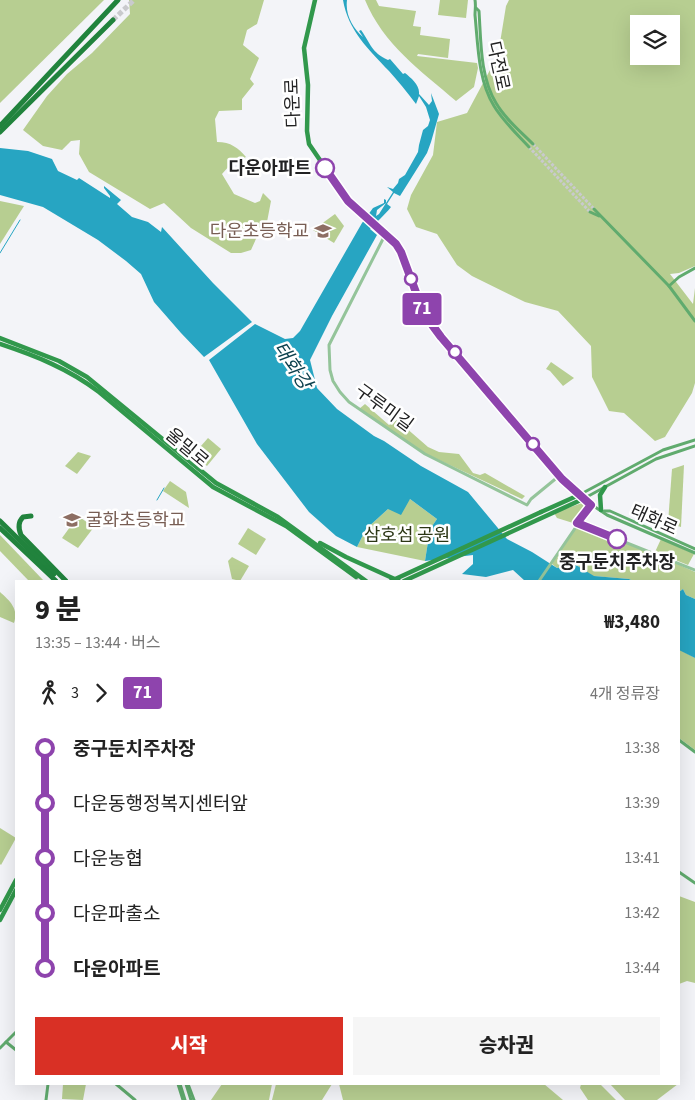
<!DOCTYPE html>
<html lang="ko">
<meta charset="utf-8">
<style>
:root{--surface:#fff;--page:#f6f6f6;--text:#222;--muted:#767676;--accent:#d93025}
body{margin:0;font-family:"Source Sans 3","Noto Sans KR",sans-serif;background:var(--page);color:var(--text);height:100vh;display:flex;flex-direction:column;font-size:19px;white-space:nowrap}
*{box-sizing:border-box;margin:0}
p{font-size:16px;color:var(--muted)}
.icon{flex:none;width:28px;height:28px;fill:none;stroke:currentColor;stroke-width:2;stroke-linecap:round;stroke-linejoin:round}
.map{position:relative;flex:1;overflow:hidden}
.details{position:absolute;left:15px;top:580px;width:665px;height:505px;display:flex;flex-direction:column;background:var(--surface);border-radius:0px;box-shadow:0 5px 20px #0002}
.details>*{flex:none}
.badge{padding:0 10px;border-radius:4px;font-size:18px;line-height:32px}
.tools{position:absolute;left:630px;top:15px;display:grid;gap:10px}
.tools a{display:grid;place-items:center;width:50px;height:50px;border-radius:0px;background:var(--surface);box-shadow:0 5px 20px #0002;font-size:25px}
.map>.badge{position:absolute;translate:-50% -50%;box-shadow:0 0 0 2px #fff}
.legs{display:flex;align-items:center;gap:8px;height:55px;padding:0 20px;font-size:16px}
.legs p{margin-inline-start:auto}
.summary{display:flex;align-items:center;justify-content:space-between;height:85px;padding:0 20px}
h1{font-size:28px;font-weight:800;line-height:38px}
.button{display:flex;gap:10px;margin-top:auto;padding:10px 20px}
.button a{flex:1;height:58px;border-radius:0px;background:var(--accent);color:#fff;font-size:20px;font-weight:800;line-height:58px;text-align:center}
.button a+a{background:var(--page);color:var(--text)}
ul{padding:0 20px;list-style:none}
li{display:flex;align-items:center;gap:18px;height:55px;font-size:19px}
li i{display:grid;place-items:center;width:8px;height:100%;margin:0 6px;background:currentColor}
li i::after{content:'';width:12px;height:12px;margin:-6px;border:4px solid;border-radius:50%;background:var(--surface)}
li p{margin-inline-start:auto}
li:first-child i{background:linear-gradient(#0000 50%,currentColor 0)}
li:last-child i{background:linear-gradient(currentColor 50%,#0000 0)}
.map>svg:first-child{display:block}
.green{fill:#b7ce91;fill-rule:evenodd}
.water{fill:#27a5c2}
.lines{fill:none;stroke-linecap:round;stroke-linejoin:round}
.stream{stroke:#27a5c2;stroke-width:1}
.secondary-tunnel{stroke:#c9cacd;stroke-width:3;stroke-dasharray:3 1.5;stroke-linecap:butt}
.motorway-tunnel{stroke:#c9cacd;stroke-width:5;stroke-dasharray:5 2.5;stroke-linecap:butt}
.tertiary{stroke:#94c49a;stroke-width:3}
.secondary{stroke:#60ab6e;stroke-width:3}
.primary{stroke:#31984c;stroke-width:4.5}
.motorway{stroke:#21833d;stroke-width:5}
.primary-bridge{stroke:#31984c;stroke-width:4.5}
.line-1-casing{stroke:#fff;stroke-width:11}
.line-1{stroke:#8e44ad;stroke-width:8}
.stop-1-dot{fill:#fff;stroke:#8e44ad;stroke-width:2.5}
.labels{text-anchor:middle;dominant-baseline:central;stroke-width:5;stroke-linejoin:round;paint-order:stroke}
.street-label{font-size:18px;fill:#222223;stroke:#fff}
.stop-label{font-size:18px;font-weight:bold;fill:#222223;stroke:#fff;text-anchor:end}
.education-label{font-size:18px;fill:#785e54;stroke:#fff;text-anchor:end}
.park-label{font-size:18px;fill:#2b3614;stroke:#fff}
.water-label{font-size:19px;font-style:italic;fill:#0d414e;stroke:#fff}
</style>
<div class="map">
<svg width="695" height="1100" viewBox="0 0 695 1100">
<rect width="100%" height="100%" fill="#f3f4f8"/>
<g class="green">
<path d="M0 0H104L0 103Z"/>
<path d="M129 0H264L257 24 247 30 243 45 259 58 250 79 254 84 242 99V110L219 111 215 119 217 142C231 142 238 148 246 157L230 165 222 174 234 194 255 203 260 201 263 193 271 201 267 222 260 230 251 250 241 253H231L191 228 164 203 150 209 89 172 79 154 80 140 71 141 62 150 43 146 23 130 47 96 67 74 92 53 130 14Z"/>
<path d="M365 0H376L379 6 416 11 413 26 421 27 420 35 450 39 448 58 418 54 417 56 477 63 478 68 474 87 456 101C421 71 383 44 365 0Z"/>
<path d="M440 0H468L466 18 438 15Z"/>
<path d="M509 0H695V266L679 273 670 274 693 304 695 288V383L692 393 665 437 655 441 624 413 609 411 592 377 591 346 558 311 525 302 472 276 457 265 437 234 416 227 407 209 411 195 433 155 437 122 467 113 498 55 506 6ZM639 24H671V56H639Z"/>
<path d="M0 201 24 206 0 244Z"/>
<path d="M335 214 344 226 334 243 313 230Z"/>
<path d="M551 362 574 378 563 386 550 371 546 369Z"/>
<path d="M365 404 389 425 397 420 428 447 439 452 459 454 473 473 480 475 485 473 525 496 522 499 422 452 359 409Z"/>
<path d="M208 438 221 449 207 466 193 455Z"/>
<path d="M78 452 91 456 77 474 65 466Z"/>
<path d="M684 465 681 527 668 523 672 469Z"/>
<path d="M170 481 186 492 189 508 163 491Z"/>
<path d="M410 499 437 519 430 529 425 561 357 547 366 529 388 509Z"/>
<path d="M582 503 584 506 573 523 557 518 554 513Z"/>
<path d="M78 516 94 527 78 548 62 538Z"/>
<path d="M578 526 657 555 695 572V599L686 595 683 589 679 592V581H633L629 579 593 576 576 565 557 568 552 564 576 528Z"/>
<path d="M248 528 266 539 256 555 238 544Z"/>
<path d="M0 535 44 581H29L0 551Z"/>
<path d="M661 539 694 554 688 565 655 552Z"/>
<path d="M232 557 249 566 240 581 232 579 228 561Z"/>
<path d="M0 592C10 601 19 609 14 623L0 617Z"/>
<path d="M679 649 695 658V750L679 738Z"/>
<path d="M0 828 16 838 1 865 0 864Z"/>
<path d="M679 896 695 902V983L687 981 679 984Z"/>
<path d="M63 1084H86L83 1100 62 1099Z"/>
<path d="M222 1084H272L269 1100H211Z"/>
<path d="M276 1084H332L322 1100H272Z"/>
<path d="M339 1084H544L563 1100H343Z"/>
<path d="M581 1084H600L616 1100H588L580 1088Z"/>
<path d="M610 1084H678L657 1100H625Z"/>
</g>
<g class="water">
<path d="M343 0H347C345 15 353 28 363 37L359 31 361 30C371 44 371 52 388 60L390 59 403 74 405 73C411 78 420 85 419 94L429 105 432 101 431 93 439 114 431 142 427 153 400 196 394 193 387 204 391 207C384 216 377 221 370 229L377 235 332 316 310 360 317 388 337 409 374 436 384 441 421 466 468 492 507 539 532 552 557 568 576 565 594 576 629 579 633 581H525L513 570 486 577 462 574 473 564V555L425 561 430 529 437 519 410 499 401 515 388 509 366 529 357 547 336 536 309 512 257 444 209 360 255 324 285 339 293 338 300 331 362 223 373 208 384 203V199L386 200V203L377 210 376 216 379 214 393 192 387 187 393 189 398 183 399 179 405 175 418 152 419 145 423 130 428 126 430 120 426 107 419 96 416 104C407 92 398 81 389 71 368 49 348 30 343 0Z"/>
<path d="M0 148 28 151 52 159 58 171 77 180 79 178 110 198V196L104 188V186L121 200 117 204 132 217 148 222 161 232 162 227 213 283 252 322 204 357 181 333 154 302 141 274 126 261 98 240 43 207 0 195Z"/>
<path d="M683 589 686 595 695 599V658L679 650V592Z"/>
</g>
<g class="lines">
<g class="stream">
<path d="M0 253 20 220"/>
<path d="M157 500 164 488"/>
</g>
<g class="secondary-tunnel">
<path d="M533 144 594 209"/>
<path d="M529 147 590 212"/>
<path d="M356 577 362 581"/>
</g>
<path class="motorway-tunnel" d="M113 20 134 0"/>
<g class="tertiary">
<path d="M385 235 329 345 330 370 333 381 340 392 349 402 425 454 527 505 531 499 559 476"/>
<path d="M577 523 695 570"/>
<path d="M539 581 591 505"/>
</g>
<g class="secondary">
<path d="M475 0C476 5 475 10 475 15 478 45 478 80 494 106 503 121 517 134 529 147"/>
<path d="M476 8 479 11C481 41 480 77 496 103 505 119 520 131 533 144"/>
<path d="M594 209 669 286 695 321"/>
<path d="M590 212 599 216"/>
<path d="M669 286 679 277 695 268"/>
<path d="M695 446 656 459 583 499 607 515 695 553"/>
<path d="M579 495 663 450 695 440"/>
<path d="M604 511H610L695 549"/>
<path d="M679 740 695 752"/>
<path d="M679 872 695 883"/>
<path d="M6 1042 16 1050"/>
<path d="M0 1048 16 1032"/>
<path d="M116 1084 135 1100"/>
<path d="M178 1084 183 1100"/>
<path d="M180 1084 185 1100"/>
<path d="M186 1084 191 1100"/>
<path d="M188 1084 194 1100"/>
<path d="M46 1100 48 1084"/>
</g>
<g class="primary">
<path d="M315 0 304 48 308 85 307 131 309 144 348 201 396 244 401 252 424 314 429 322 562 479 583 499 404 581"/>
<path d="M0 338 59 361 87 377 216 483 278 517 366 581"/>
<path d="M0 344C36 356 69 369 99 392L213 487 286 526 356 577"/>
<path d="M601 510 600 495 605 487"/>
<path d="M541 512 579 495"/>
<path d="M320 543 346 557 399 581"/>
<path d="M0 910 16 880"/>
<path d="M0 920 16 890"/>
</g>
<g class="motorway">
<path d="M0 126 118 0"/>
<path d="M0 132 113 20"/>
<path d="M31 516 23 517C18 522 18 528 21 535L66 581"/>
<path d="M0 521 54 574"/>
<path d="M0 528 56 581"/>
</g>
<path class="primary-bridge" d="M391 581 541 512"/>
</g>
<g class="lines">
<g class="line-1-casing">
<path id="line-1" d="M325 168 348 201 396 244 401 252 424 314 441 337 562 479 591 505 577 523 617 539"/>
</g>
<use href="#line-1" class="line-1"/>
</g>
<defs>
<g id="school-bare" transform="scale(1.35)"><path d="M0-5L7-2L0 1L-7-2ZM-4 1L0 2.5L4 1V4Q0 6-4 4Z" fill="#8d6e63" stroke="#fff" stroke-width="2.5" paint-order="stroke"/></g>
</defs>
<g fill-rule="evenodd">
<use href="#school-bare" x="323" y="231"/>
<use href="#school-bare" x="72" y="520"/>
</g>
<g class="stop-1-dot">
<circle cx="325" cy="168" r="9"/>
<circle cx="411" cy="279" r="6"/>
<circle cx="455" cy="352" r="6"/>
<circle cx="533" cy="444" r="6"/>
<circle cx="617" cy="539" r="9"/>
</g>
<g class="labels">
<g class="street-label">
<text transform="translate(498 66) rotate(78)">다전로</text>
<text transform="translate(293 103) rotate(-92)">다운로</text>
<text transform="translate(384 408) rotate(36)">구루미길</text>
<text transform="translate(187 448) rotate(40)">울밀로</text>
<text transform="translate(654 520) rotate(24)">태화로</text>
</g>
<g class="stop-label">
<text x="311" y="168">다운아파트</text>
<text x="617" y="562" text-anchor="middle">중구둔치주차장</text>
</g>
<g class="education-label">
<text x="309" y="231">다운초등학교</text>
<text x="86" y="520" text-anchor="start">굴화초등학교</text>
</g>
<g class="park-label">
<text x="407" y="535">삼호섬 공원</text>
</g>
<g class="water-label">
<text transform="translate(292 366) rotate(56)">태화강</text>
</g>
</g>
</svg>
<div class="tools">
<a><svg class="icon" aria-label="layers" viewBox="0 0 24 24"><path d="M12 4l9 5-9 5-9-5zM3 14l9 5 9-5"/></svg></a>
</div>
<b class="badge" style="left:422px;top:309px;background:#8e44ad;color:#fff">71</b>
<section class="details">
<div class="summary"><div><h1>9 분</h1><p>13:35 – 13:44 · 버스</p></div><b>₩3,480</b></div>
<div class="legs"><svg class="icon" aria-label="walk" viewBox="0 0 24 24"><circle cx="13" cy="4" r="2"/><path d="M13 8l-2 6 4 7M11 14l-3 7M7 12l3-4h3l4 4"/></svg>3<svg class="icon" aria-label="forward" viewBox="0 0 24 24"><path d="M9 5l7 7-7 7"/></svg><b class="badge" style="background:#8e44ad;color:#fff">71</b><p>4개 정류장</p></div>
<ul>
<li><i style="color:#8e44ad"></i><b>중구둔치주차장</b><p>13:38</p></li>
<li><i style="color:#8e44ad"></i><span>다운동행정복지센터앞</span><p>13:39</p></li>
<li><i style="color:#8e44ad"></i><span>다운농협</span><p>13:41</p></li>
<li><i style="color:#8e44ad"></i><span>다운파출소</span><p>13:42</p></li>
<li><i style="color:#8e44ad"></i><b>다운아파트</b><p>13:44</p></li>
</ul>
<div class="button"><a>시작</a><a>승차권</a></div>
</section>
</div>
